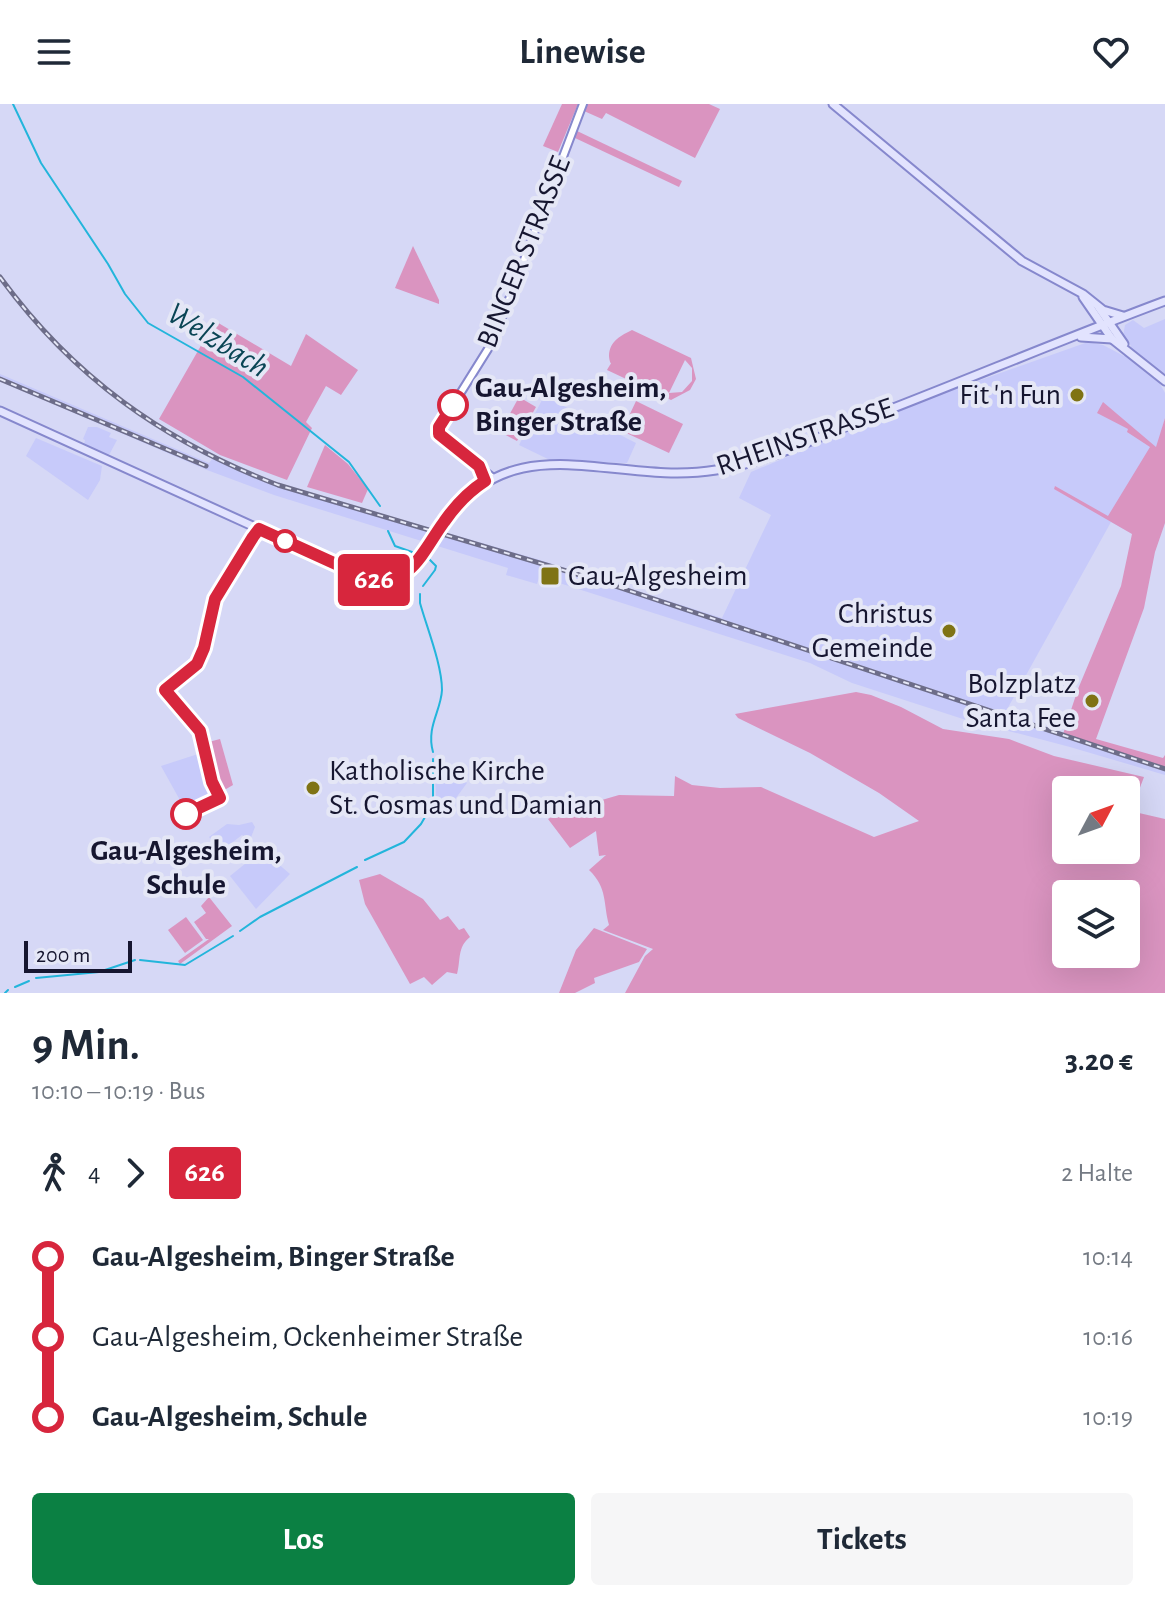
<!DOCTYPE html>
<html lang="de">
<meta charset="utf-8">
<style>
:root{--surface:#fff;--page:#f6f6f7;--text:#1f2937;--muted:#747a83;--accent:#0b8043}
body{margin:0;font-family:"Alegreya Sans",sans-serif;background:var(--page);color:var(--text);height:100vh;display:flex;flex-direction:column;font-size:30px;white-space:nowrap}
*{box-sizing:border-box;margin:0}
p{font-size:26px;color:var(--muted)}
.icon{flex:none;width:44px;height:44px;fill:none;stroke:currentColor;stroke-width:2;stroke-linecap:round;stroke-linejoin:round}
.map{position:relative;height:889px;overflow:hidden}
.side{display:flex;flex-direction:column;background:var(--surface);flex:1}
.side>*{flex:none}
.badge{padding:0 16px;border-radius:6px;font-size:28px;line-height:52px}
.needle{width:52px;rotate:49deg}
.fabs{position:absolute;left:1052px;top:672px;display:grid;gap:16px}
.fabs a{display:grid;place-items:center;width:88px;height:88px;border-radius:8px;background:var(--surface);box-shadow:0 8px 32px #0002;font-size:40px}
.scale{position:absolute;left:24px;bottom:20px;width:108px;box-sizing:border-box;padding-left:8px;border:4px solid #161630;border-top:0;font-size:22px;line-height:28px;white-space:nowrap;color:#161630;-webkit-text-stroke:6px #e5e7f6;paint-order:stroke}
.map>.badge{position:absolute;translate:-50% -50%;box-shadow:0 0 0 4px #fff}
.legs{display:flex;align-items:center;gap:12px;height:88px;padding:0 32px;font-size:26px}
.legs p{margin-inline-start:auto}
.headline{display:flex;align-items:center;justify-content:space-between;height:136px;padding:0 32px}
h1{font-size:44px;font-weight:700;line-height:60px}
.primary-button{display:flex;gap:16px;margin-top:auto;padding:16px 32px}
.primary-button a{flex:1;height:92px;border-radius:8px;background:var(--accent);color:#fff;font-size:32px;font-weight:700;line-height:92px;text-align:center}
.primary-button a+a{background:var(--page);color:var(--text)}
ul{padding:0 32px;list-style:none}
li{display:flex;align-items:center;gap:28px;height:80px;font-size:30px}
li i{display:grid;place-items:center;width:12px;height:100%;margin:0 10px;background:currentColor}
li i::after{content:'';width:20px;height:20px;margin:-10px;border:6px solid;border-radius:50%;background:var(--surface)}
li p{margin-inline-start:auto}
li:first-child i{background:linear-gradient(#0000 50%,currentColor 0)}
li:last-child i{background:linear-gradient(currentColor 50%,#0000 0)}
header{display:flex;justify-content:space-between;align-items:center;height:104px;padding:0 32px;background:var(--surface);font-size:36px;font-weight:700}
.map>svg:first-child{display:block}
.built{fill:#c7cafa}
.green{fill:#da94c0;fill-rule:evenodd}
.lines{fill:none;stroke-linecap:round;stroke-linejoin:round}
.stream{stroke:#23b5db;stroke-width:2}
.tertiary-casing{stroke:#8688cd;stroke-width:10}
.secondary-casing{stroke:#8688cd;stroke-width:11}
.tertiary{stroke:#fff;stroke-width:6}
.secondary{stroke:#e2e3fe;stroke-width:7}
.rail-casing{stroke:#6d6d89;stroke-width:5}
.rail{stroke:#e5e7f6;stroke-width:2;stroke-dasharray:6;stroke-linecap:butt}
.secondary-bridge-casing{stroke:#8688cd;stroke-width:11;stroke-linecap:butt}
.secondary-bridge{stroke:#e2e3fe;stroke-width:7}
.line-1-casing{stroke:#fff;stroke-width:18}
.line-1{stroke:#d7263d;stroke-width:12}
.poi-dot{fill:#7f7314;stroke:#e5e7f6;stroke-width:3}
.stop-1-dot{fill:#fff;stroke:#d7263d;stroke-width:4}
.labels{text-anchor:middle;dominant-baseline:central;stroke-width:8;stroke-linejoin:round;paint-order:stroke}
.street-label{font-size:30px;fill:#161630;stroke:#e5e7f6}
.stop-label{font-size:30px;font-weight:bold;fill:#161630;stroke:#e5e7f6;text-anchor:start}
.poi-label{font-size:30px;fill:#161630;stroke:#e5e7f6;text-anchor:end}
.water-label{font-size:32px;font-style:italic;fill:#0a4555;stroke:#e5e7f6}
</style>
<header><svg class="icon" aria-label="menu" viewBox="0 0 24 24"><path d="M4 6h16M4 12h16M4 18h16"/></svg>Linewise<svg class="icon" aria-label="heart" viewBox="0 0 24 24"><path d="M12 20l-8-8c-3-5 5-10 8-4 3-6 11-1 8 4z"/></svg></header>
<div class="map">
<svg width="1165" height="889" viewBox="0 0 1165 889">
<rect width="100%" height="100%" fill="#d6d8f6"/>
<g class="built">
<path d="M1165 215V270L1161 267 1156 273 1165 289V314L1133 430 1111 418 1005 609 1165 663V671L1070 643 963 615 852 579 810 559 553 477 539 474 537 480 506 471 508 464 274 391 207 366 0 277V270L209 359 213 354 272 378 540 456 722 514 771 411 739 394 751 368 913 300 1088 238 1103 241 1124 252 1131 242 1123 232 1125 221 1133 216 1144 224Z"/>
<path d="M544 292 636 339 627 359 552 357 519 341Z"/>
<path d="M88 323H97L111 329 109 333 117 336 108 353 84 341 85 336 83 335Z"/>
<path d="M36 334 102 362 100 376 88 396 26 352Z"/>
<path d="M198 650 202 652 215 692 186 707 161 662Z"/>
<path d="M443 661 467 679 450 702 436 693 435 669Z"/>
<path d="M252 718 255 723 250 736 242 731 221 747 209 733 227 720 239 721Z"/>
<path d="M262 746 290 770 256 805 230 772Z"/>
</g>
<g class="green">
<path d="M562 0H578L558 48 543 42Z"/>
<path d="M587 0H709L720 5 695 54 606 9 602 15 584 7Z"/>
<path d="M575 26 682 77 679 83 575 34Z"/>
<path d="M413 142 439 196V200L395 184Z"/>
<path d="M215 217 291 262 306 230 358 266 341 291 326 282 306 318 312 324 287 376 220 351 159 315Z"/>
<path d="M632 226 691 254 696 275 690 286 671 296 607 266C614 254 610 265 609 252 609 237 622 231 632 226ZM685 256 692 264V277L682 288 669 289Z"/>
<path d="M519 293 536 303 517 337 500 328Z"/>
<path d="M636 297 683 320 669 349 622 327Z"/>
<path d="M1103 298 1156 343 1165 314V419L1155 448 1144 504 1096 635 1163 654 1165 651V663L1063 630 1078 585 1121 482 1132 430 1054 385 1055 382 1108 412 1150 343 1127 328 1128 325 1097 309Z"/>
<path d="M325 341 348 360 368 385 362 399 307 383Z"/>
<path d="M856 588 871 591 901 603 943 625 1009 635 1054 652 1144 673 1136 694 1126 689V686H1066V746H1126V706L1165 715V889H625L645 852 653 845 603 826 609 821C603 800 608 784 589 766L606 751 599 752 596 727 570 744 548 715 555 711 593 705 595 698 619 691 674 692 675 672 692 681 720 684 761 683 874 733 919 717 879 689 810 649 738 614 735 610ZM1126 790V850H1066V790Z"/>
<path d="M220 635 233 681 221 688 217 683 205 639Z"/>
<path d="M380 770 423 795 440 816 448 812 459 826 464 824 470 833C457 843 461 856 457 870L447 868 432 881 424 873 410 880 365 800 359 776Z"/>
<path d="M209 793 232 822 180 860 178 857 209 835H206L194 818 206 809 201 802Z"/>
<path d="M186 813 203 836 185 849 168 826Z"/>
<path d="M594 824 647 845 639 858 594 874 595 879 575 889H559L576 846Z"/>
</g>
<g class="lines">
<g class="stream">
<path d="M13 0 41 59 108 160 125 190 148 219 243 273 349 358 380 402"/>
<path d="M388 427 395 442 412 448"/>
<path d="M423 482 435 466 436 462 427 453"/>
<path d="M420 490V499C427 524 442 561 442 586 441 607 426 623 433 648"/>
<path d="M365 756 404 738 421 720 433 699V655"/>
<path d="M240 827 260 813 357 763"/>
<path d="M140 856 185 861 233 832"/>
<path d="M36 874 99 868 135 856"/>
<path d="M15 883 29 877"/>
<path d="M5 889 8 886"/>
</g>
<g class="tertiary-casing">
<path id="tertiary" d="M492 373 442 334 438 325 488 245 500 219 583 0"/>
</g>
<g class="secondary-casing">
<g id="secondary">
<path d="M833 0 1022 157 1083 190 1103 206 1123 212"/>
<path d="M1083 193 1112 235 1165 277"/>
<path d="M1099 204 1124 240"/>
<path d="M1081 233 1112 235"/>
<path d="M0 307 369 475C400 483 414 462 430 439"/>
<path d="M441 422C516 316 612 383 716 366 766 359 813 335 860 317 962 278 1063 235 1165 197"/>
</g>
</g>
<use href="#tertiary" class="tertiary"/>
<use href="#secondary" class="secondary"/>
<g class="rail-casing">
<g id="rail">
<path d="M0 173C73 273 163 337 278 381L600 477 1165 665"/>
<path d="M0 275 206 362"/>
</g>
</g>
<use href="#rail" class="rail"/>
<g class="secondary-bridge-casing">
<path id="secondary-bridge" d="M430 439 441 422"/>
</g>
<use href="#secondary-bridge" class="secondary-bridge"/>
</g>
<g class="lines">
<g class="line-1-casing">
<path id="line-1" d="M186 710 220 694 212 678 200 627 165 586 197 560 204 544 215 495 253 433 259 425 369 475C410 485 424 445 444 418 455 402 468 388 485 377L479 362 439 330V323L453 301"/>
</g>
<use href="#line-1" class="line-1"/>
</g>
<g class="poi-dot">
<circle cx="1077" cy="291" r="8"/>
<rect x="540" y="462" width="20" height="20" rx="4"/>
<circle cx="949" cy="527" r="8"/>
<circle cx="1092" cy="597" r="8"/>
<circle cx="313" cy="684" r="8"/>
</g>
<g class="stop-1-dot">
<circle cx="453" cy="301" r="14"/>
<circle cx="285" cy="437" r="10"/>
<circle cx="186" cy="710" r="14"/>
</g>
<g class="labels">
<g class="street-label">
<text transform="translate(524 148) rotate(-68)">BINGER STRASSE</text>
<text transform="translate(805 333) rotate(-19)">RHEINSTRASSE</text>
</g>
<g class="stop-label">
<text x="475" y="284">Gau-Algesheim,<tspan x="475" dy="34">Binger Straße</tspan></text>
<text x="186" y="747" text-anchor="middle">Gau-Algesheim,<tspan x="186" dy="34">Schule</tspan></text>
</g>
<g class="poi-label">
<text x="1061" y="291">Fit 'n Fun</text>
<text x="568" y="472" text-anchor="start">Gau-Algesheim</text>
<text x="933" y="510">Christus<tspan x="933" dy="34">Gemeinde</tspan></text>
<text x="1076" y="580">Bolzplatz<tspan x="1076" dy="34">Santa Fee</tspan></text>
<text x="329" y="667" text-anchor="start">Katholische Kirche<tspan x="329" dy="34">St. Cosmas und Damian</tspan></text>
</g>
<g class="water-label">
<text transform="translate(218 236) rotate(32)">Welzbach</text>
</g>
</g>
</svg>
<div class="fabs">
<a><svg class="needle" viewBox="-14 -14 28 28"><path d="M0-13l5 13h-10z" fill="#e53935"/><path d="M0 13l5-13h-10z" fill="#747a83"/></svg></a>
<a><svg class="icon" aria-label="layers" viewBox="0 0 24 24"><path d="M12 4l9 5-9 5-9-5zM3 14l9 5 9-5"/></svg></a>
</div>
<div class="scale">200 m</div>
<b class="badge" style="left:374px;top:476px;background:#d7263d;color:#fff">626</b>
</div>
<section class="side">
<div class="headline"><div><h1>9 Min.</h1><p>10:10 – 10:19 · Bus</p></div><b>3.20 €</b></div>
<div class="legs"><svg class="icon" aria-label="walk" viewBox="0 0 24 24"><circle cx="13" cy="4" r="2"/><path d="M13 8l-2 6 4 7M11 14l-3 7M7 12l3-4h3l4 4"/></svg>4<svg class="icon" aria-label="forward" viewBox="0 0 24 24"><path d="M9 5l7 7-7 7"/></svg><b class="badge" style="background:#d7263d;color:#fff">626</b><p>2 Halte</p></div>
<ul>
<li><i style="color:#d7263d"></i><b>Gau-Algesheim, Binger Straße</b><p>10:14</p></li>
<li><i style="color:#d7263d"></i><span>Gau-Algesheim, Ockenheimer Straße</span><p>10:16</p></li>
<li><i style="color:#d7263d"></i><b>Gau-Algesheim, Schule</b><p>10:19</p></li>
</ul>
<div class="primary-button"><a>Los</a><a>Tickets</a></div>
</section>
